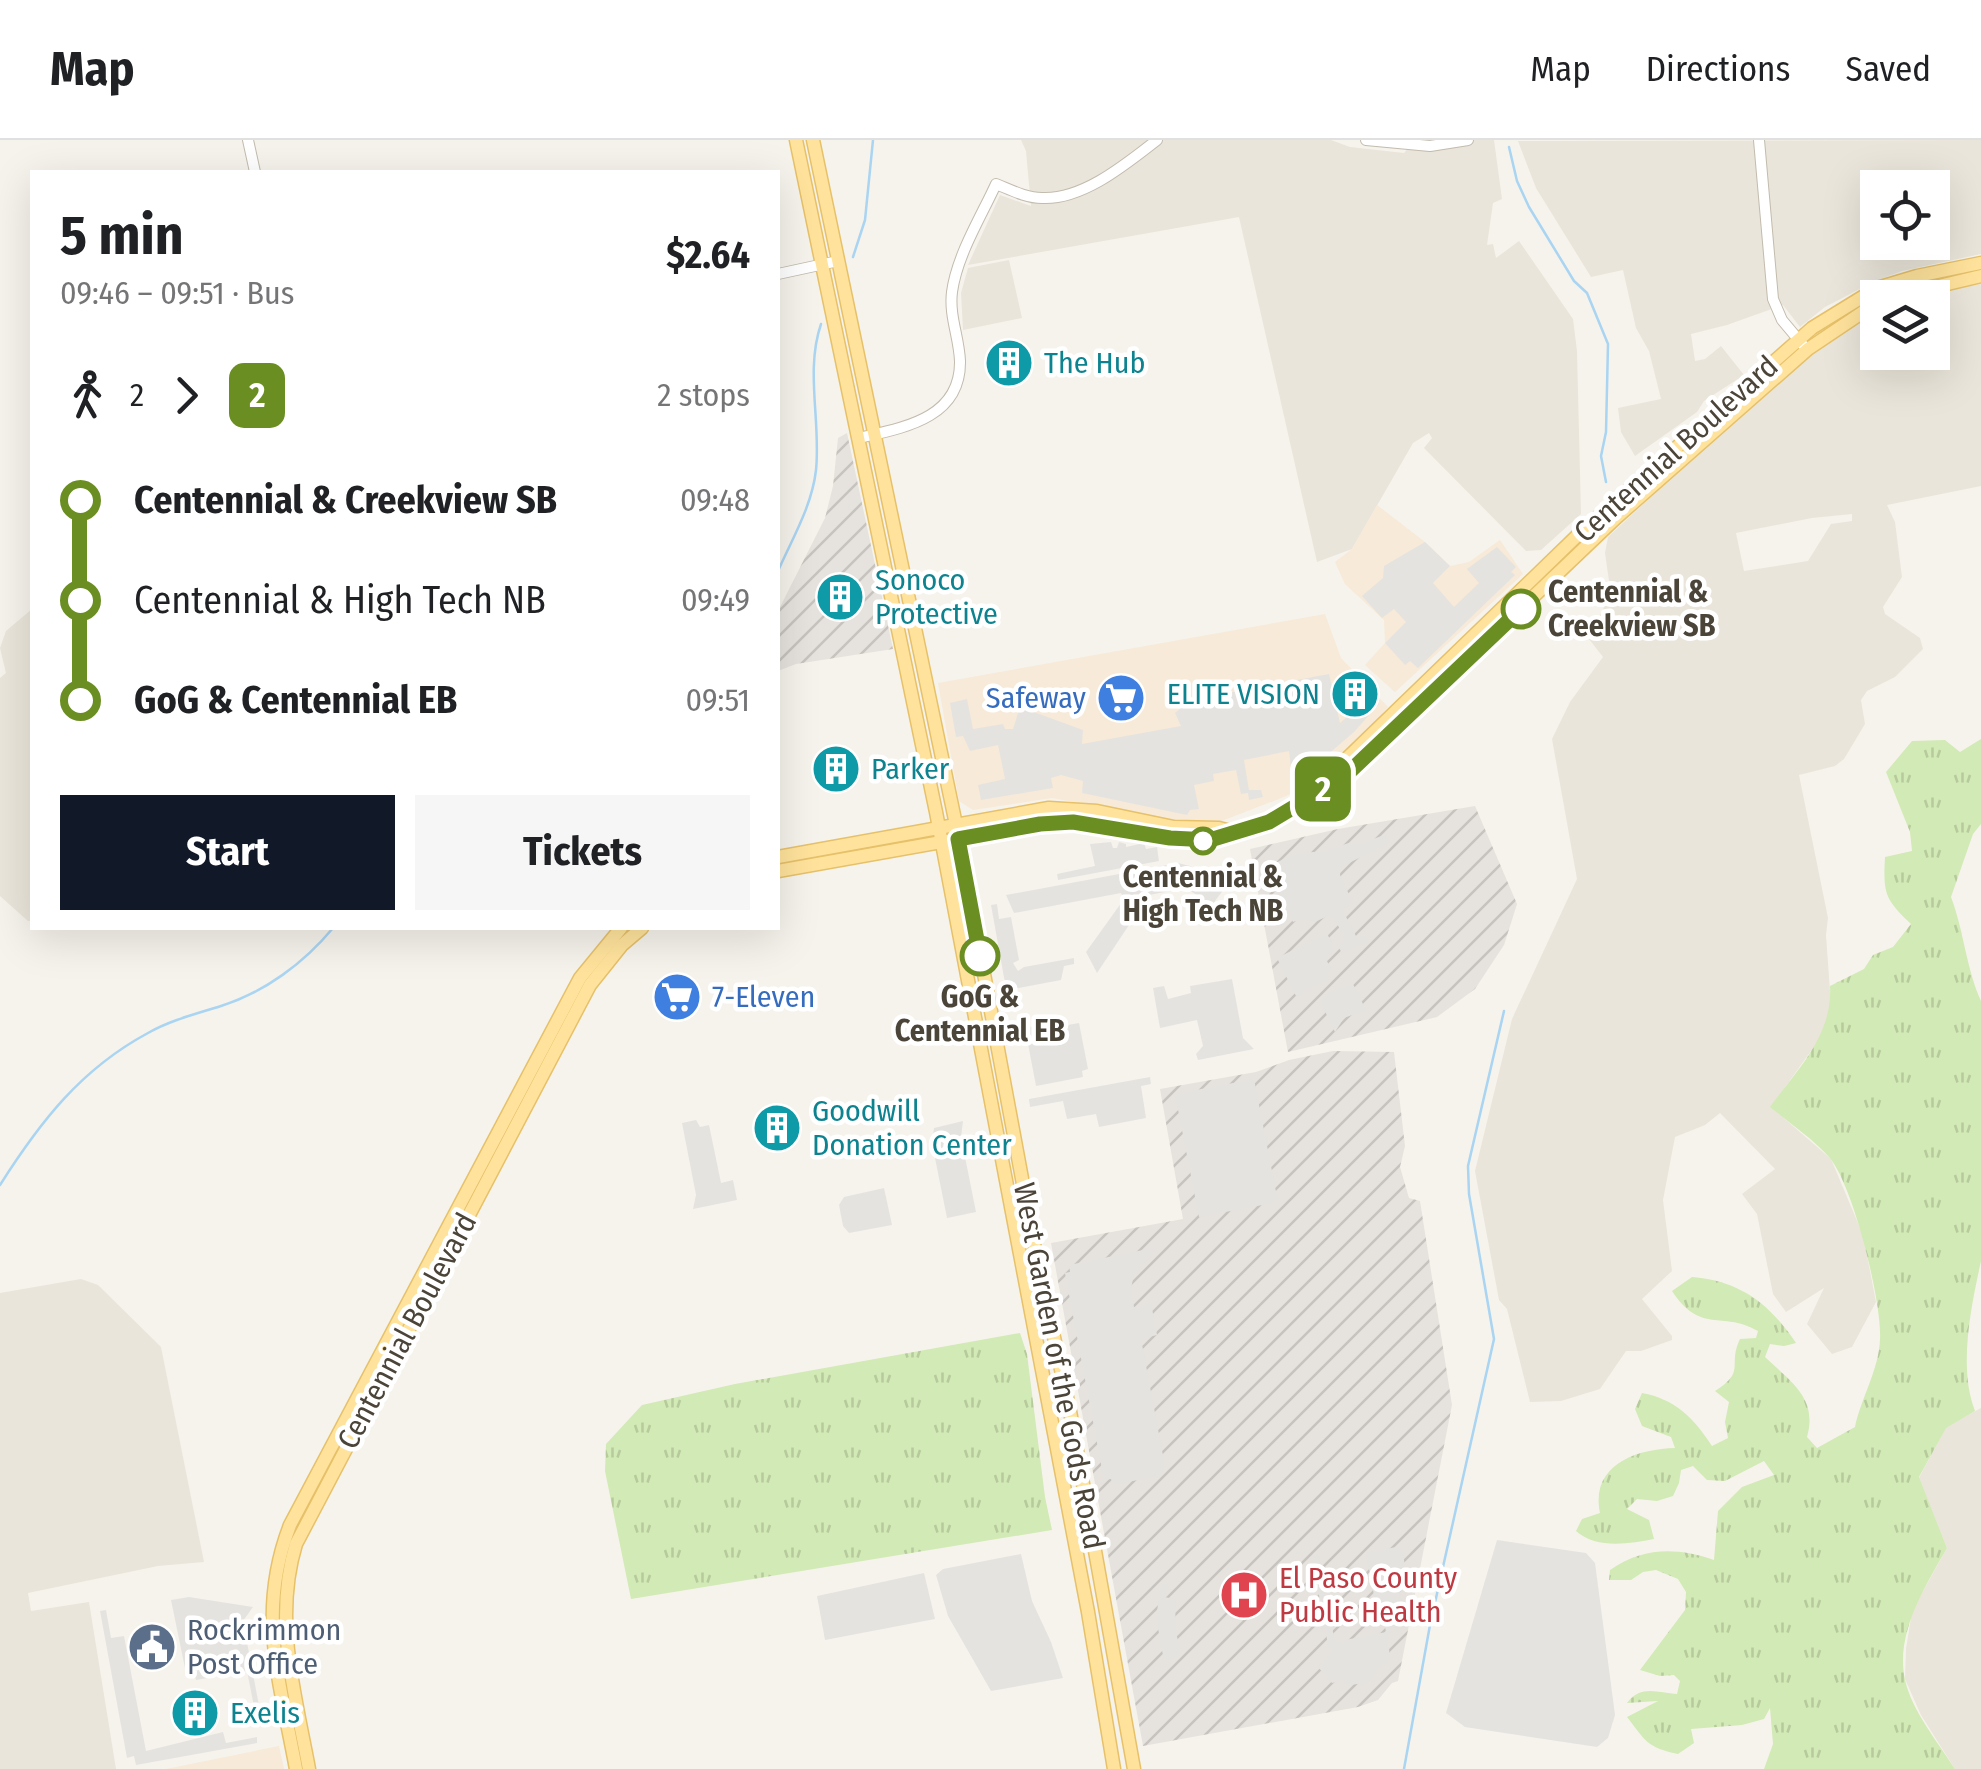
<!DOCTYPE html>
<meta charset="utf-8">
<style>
:root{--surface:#fff;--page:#f6f6f6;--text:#202124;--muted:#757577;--line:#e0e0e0;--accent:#111827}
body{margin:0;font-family:"Fira Sans Condensed",sans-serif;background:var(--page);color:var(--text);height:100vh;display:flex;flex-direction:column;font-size:38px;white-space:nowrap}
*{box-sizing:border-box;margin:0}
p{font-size:32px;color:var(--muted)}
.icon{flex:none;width:55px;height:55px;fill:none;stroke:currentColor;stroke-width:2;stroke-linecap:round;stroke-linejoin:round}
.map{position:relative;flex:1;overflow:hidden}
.panel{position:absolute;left:30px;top:30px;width:750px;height:760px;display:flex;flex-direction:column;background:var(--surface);border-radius:0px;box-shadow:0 10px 40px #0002}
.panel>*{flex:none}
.badge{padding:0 20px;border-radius:15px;font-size:35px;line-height:65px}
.controls{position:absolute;left:1860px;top:30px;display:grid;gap:20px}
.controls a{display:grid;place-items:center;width:90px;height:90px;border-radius:0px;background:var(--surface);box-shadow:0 10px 40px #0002;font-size:50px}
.map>.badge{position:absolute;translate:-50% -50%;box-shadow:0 0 0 5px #fff}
.legs{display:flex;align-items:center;gap:15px;height:110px;padding:0 30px;font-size:32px}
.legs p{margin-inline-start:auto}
.headline{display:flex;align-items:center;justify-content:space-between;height:170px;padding:0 30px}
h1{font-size:55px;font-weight:700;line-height:75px}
.primary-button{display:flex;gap:20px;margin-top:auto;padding:20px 30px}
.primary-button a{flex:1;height:115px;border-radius:0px;background:var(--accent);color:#fff;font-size:40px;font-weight:700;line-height:115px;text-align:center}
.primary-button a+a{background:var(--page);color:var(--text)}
ul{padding:0 30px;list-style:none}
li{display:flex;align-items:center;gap:35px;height:100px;font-size:38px}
li i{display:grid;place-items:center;width:15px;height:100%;margin:0 12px;background:currentColor}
li i::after{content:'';width:25px;height:25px;margin:-12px;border:8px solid;border-radius:50%;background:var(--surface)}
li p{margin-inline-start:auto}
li:first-child i{background:linear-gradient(#0000 50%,currentColor 0)}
li:last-child i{background:linear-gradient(currentColor 50%,#0000 0)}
header{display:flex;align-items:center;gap:60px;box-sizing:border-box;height:140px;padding:0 50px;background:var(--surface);border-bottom:2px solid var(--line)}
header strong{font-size:48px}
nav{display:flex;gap:55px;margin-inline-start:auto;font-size:35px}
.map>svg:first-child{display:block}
.residential{fill:#eae5da;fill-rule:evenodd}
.commercial{fill:#f7ead8}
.industrial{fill:url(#industrial-furrows)}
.grass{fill:url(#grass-tufts)}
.parking{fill:#e5e3e0}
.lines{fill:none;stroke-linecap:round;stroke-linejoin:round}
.stream{stroke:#a9d4f2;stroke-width:2.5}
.minor-casing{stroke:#c2bbae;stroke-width:12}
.major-casing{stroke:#e6c16a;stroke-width:15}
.minor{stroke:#fff;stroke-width:10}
.major{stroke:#ffe39c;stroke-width:12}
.line-1-casing{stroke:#fff;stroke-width:22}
.line-1{stroke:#6b8e23;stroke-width:15}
.stop-1-dot{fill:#fff;stroke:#6b8e23;stroke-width:5}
.labels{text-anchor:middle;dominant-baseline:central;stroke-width:9;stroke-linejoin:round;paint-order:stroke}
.culture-label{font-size:30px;fill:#0d838f;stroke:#fff;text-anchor:start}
.street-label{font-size:30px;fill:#4b4439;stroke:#fff}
.stop-label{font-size:30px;font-weight:bold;fill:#4b4439;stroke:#fff}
.shop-label{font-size:30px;fill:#366cbe;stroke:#fff;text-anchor:end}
.health-label{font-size:30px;fill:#be3a42;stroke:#fff;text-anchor:start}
.service-label{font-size:30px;fill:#4e5e75;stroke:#fff;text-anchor:start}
</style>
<header>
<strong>Map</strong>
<nav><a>Map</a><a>Directions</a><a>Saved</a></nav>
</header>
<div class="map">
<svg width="1981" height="1629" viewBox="0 0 1981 1629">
<defs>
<pattern id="industrial-furrows" width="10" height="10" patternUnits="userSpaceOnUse" patternTransform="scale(2.5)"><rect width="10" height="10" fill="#e6e2dd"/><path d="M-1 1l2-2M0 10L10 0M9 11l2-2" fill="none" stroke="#c7c3be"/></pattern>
<pattern id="grass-tufts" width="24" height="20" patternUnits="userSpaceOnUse" patternTransform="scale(2.5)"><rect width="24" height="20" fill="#d2eab5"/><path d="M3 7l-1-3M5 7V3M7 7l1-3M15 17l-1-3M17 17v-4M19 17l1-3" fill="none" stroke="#b6ca9c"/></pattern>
</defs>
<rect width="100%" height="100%" fill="#f6f3ec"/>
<g class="residential">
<path d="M1021 0H1331L1350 7 1404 13 1415 0H1494L1502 59 1493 63 1487 105 1493 104 1496 118 1519 101 1573 179 1577 211 1581 374 1541 410 1526 411 1424 308 1432 298 1429 293 1413 303 1352 409 1317 422 1239 77 968 125 1000 55 1031 66 1026 11Z"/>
<path d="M1981 0V114L1902 131 1875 141 1825 167 1800 187 1783 165 1727 185 1691 194 1695 221 1705 219 1721 206 1744 235 1704 261 1697 272 1635 316 1621 292 1618 268 1661 259 1649 211 1636 188 1623 130 1591 137 1536 48 1518 1ZM1878 48H1932V102H1878Z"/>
<path d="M1009 120 1022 178 963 190 961 153 968 128Z"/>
<path d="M1981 144V346L1887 365 1895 382 1902 437 1883 467 1885 474 1920 498 1923 509 1895 537 1867 551 1861 560 1865 584 1844 619 1835 626 1799 635 1828 778 1826 795 1831 865 1823 894 1771 967 1831 1019 1863 1095 1876 1162 1852 1207 1832 1214 1807 1184 1824 1148 1786 1172 1773 1154 1757 1074 1742 1054 1775 1029 1720 973 1705 985 1675 997 1663 1060 1672 1131 1642 1159 1672 1196V1200L1641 1211H1626L1600 1249 1561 1261 1530 1262 1507 1169 1499 1160 1475 1031 1512 879 1577 739 1552 599 1570 562 1603 517 1589 499 1606 463 1609 441 1605 413 1608 397 1714 298 1827 202 1877 171 1878 212H1932V158L1914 157ZM1852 374V381L1831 384 1808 421 1744 431 1736 393 1812 378Z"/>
<path d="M32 469V781H28L0 756V538L6 533 0 508 6 491Z"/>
<path d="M81 1139 98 1145 161 1207 204 1422 158 1426 28 1453 31 1471 89 1462 116 1629H0V1153Z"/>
<path d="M1981 1268V1629H1955L1921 1575 1905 1539 1906 1509 1912 1471 1947 1408 1919 1338 1946 1287Z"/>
</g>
<g class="commercial">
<path d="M1377 365 1425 402 1450 426 1469 422 1500 400 1523 434 1395 552 1365 525 1385 503 1384 480 1345 444 1335 422 1352 409Z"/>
<path d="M1325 474 1341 518 1388 567 1358 603 1305 647 1284 657 1219 682H1178L1052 658 973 670 959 661 938 543Z"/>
<path d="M279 1606 284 1629H166Z"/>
</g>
<g class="industrial">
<path d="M847 293 893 509 796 524 778 531V471L825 378 833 346 838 298Z"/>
<path d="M1475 666 1517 764 1504 805 1475 849 1437 877 1288 912 1250 709 1338 689Z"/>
<path d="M1333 911 1394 912 1405 1006 1400 1027 1409 1058 1420 1061 1452 1265 1398 1541 1392 1543 1378 1560 1358 1567 1143 1606 1051 1103 1183 1079 1160 949 1256 932 1289 920Z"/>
</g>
<g class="grass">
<path d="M1981 599V684L1973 694 1951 757C1964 791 1966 828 1981 861V1121C1971 1167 1958 1227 1975 1271L1946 1288 1919 1337 1947 1408C1925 1447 1895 1493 1905 1540 1912 1571 1938 1602 1955 1629H1764L1773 1604 1770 1568 1764 1579 1742 1585 1691 1589 1694 1603 1678 1614C1646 1607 1646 1601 1627 1577L1658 1561 1627 1563C1641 1544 1658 1553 1677 1554L1680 1541 1674 1535 1660 1536 1640 1530 1685 1470 1686 1452 1678 1439 1656 1430 1643 1432 1631 1440H1609L1610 1430C1643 1407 1677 1407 1714 1420L1718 1371 1742 1347 1774 1335 1764 1321 1725 1341 1707 1340 1693 1326 1681 1330 1679 1343 1673 1356 1657 1361 1637 1359 1627 1369 1649 1380 1654 1399C1628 1404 1596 1409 1576 1391L1582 1379 1600 1373C1590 1325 1636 1309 1675 1308L1671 1297 1642 1286 1635 1269 1642 1253C1675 1259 1694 1278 1712 1306L1728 1298 1725 1282 1729 1262 1715 1251C1747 1231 1727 1226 1740 1199L1756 1198 1758 1191C1721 1170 1701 1195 1672 1151L1692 1137C1740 1141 1769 1163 1796 1203L1784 1206 1770 1204 1765 1217C1791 1242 1818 1258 1807 1297L1817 1308 1855 1287C1861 1258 1879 1230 1880 1199 1882 1162 1853 1044 1829 1017 1812 998 1789 983 1770 967 1797 930 1833 895 1830 846L1864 829 1873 815 1893 807 1911 784C1885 759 1883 754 1885 717L1912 711 1910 692 1886 632 1912 601 1945 600 1960 612Z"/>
<path d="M1020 1193 1027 1214 1045 1357 1052 1390 631 1459 605 1331 606 1304 642 1265 735 1244Z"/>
</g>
<g class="parking">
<path d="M1425 402 1450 426 1433 443 1454 467 1479 443 1467 429 1497 407 1516 427 1511 432 1515 435 1418 528 1410 521 1405 525 1385 503 1406 482 1394 469 1382 478 1362 456 1383 438 1384 426Z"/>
<path d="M1329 534 1340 583 1372 556 1379 564 1354 592 1297 641 1292 636 1289 611 1244 620 1249 650H1261L1263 657 1249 660 1248 653 1241 654 1236 630 1213 634 1214 641 1194 645 1199 669 1190 670 1187 675 1082 653 1083 641 1061 635 1051 638 1053 648 981 660 978 645 1005 639 998 605 970 611 963 596 956 597 950 563 967 559 973 589 1003 584 1005 589H1013L1020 567 1083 590 1082 604 1181 586 1175 573 1190 560Z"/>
<path d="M1384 695 1389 703 1341 727 1340 735 1353 763 1342 769 1357 798 1365 795 1368 801 1342 813 1339 808 1344 797 1332 774 1315 782 1305 778 1293 782 1269 733 1274 730 1272 725 1293 714 1323 711 1352 702 1360 704Z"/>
<path d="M1111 702 1113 708H1117L1119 702 1126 704V707L1144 703 1146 709 1157 707 1159 721 1058 740 1057 734 1095 726 1090 704Z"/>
<path d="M1178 723 1190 726 1224 749 1212 765 1186 748 1149 755 1097 833 1086 812 1124 759 1121 753 1014 773 1006 755Z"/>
<path d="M997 764 999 779 1011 777 1019 820 1013 823 1018 831 1024 827 1074 818V824L1064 826 1061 840 1013 849 1012 841 1005 843 991 765Z"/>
<path d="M1327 793 1335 811 1325 817 1332 831 1327 834 1329 839 1296 856 1277 818Z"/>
<path d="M1232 839 1243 898 1254 909 1198 920 1196 914 1203 906 1197 880 1160 888 1153 848 1164 846 1168 859 1191 853 1190 846Z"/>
<path d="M1352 842 1366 870 1344 878 1335 892 1319 859Z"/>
<path d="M1061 881 1062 886 1079 883 1088 929 1082 931 1083 937 1036 946 1025 888Z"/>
<path d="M1150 937 1151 944 1141 946 1146 978 1099 987 1096 974 1067 979 1063 961 1030 967 1029 959Z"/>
<path d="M1254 939 1278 1062 1199 1077 1175 954Z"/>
<path d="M696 980 700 987 709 985 721 1043 733 1040 737 1060 693 1069 696 1055 682 983Z"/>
<path d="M963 981 961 997 976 1072 947 1078 932 1003 934 988Z"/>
<path d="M884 1048 892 1085 849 1093 843 1086 839 1065 844 1057Z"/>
<path d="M1153 1108 1154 1114 1138 1128 1139 1133 1134 1134 1131 1149 1134 1167 1151 1163 1157 1195 1141 1199 1164 1321 1163 1335 1113 1345 1111 1339 1104 1340 1065 1133 1070 1132 1069 1125Z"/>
<path d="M1497 1400 1586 1413 1595 1423 1615 1575 1608 1598 1597 1607 1465 1587 1446 1573Z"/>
<path d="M1401 1406 1405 1425 1401 1427 1399 1464 1394 1465 1395 1476 1388 1499 1390 1518 1374 1534V1541L1346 1546 1344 1540 1332 1543 1318 1527 1330 1516 1312 1416 1318 1415 1335 1502 1386 1492 1383 1477H1378L1366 1413Z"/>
<path d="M1021 1414 1032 1461 1051 1502 1063 1538 991 1551 948 1476 936 1435 943 1429Z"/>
<path d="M924 1433 935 1479 825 1500 817 1456Z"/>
<path d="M1162 1441 1168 1443 1164 1457 1175 1459 1176 1493 1182 1515 1164 1521 1156 1477Z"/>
<path d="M189 1457 253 1467 243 1481 263 1587H258L247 1531 196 1540 194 1532 186 1533 171 1460Z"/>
<path d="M106 1470 111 1498 124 1496 146 1611 223 1592 226 1603 257 1597V1603L136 1625 134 1616 127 1618 100 1471Z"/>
</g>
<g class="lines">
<g class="stream">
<path d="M1509 7 1517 41 1529 67 1574 141 1587 153 1608 204 1606 292 1601 316 1606 342"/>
<path d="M853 117 865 80 873 0"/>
<path d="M778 431C792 399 812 366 816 330 821 281 805 231 821 184"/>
<path d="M0 1045C40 982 81 929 148 893 171 880 196 874 221 866 265 852 304 823 333 788"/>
<path d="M1404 1629 1430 1485 1494 1199 1469 1054 1468 1026 1504 871"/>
</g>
<g class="minor-casing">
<g id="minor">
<path d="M248 0 255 32"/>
<path d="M1366 0 1430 6 1468 0"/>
<path d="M1759 0 1773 159 1782 180 1803 205"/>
<path d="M778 134 838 121"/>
<path d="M859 298C902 288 961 279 960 221 959 197 949 176 952 152 957 115 981 77 996 44 1011 50 1026 58 1042 58 1083 60 1126 24 1157 0"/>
</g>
</g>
<g class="major-casing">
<g id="major">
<path d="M796 0 936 672 1088 1472 1114 1629"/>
<path d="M813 0 959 699 1036 1114 1070 1271 1134 1629"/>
<path d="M1888 158 1981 136"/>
<path d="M1328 645 1336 629 1582 391 1812 188 1877 148 1917 136 1981 123"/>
<path d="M778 717 1049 668 1097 671 1174 687 1219 688 1234 692"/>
<path d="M778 731 1054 682 1090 684 1186 700H1220L1283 675 1344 637 1617 377 1808 209 1878 162"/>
<path d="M296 1629C280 1541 256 1473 290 1385L580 838 621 788"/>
<path d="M309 1629C295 1553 273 1479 296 1404L590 845 622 805 642 788"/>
</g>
</g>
<use href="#minor" class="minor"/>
<use href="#major" class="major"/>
</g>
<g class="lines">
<g class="line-1-casing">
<path id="line-1" d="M980 816 958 699 1040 684 1073 682 1170 698 1210 700 1269 682 1344 637 1521 469"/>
</g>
<use href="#line-1" class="line-1"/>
</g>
<defs>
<g id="building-disc" transform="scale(2.5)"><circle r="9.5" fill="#0f9aa8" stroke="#fff"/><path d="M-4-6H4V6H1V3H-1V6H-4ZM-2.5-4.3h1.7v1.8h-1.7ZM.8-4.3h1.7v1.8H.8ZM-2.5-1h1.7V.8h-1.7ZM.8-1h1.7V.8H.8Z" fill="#fff"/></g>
<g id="supermarket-disc" transform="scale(2.5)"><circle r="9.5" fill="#3f7fe0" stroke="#fff"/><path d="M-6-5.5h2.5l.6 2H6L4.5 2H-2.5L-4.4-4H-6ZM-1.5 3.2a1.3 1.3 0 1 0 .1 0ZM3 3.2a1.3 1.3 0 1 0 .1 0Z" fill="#fff"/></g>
<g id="hospital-disc" transform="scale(2.5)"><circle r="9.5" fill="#e0444e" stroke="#fff"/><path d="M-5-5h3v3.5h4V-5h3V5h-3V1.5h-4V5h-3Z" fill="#fff"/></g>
<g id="civic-disc" transform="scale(2.5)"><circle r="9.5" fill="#5c6f8a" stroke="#fff"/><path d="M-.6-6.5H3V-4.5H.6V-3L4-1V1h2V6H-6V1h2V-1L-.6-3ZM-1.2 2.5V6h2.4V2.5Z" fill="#fff"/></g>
</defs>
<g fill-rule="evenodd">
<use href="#building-disc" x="1009" y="223"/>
<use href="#building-disc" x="840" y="457"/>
<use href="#building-disc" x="1355" y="554"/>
<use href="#supermarket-disc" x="1121" y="558"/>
<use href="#building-disc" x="836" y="629"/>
<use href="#supermarket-disc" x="677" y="857"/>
<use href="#building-disc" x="777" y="988"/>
<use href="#hospital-disc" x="1244" y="1455"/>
<use href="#civic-disc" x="152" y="1507"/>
<use href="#building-disc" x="195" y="1573"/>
</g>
<g class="stop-1-dot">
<circle cx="1521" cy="469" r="18"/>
<circle cx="1203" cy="701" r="12"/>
<circle cx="980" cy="816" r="18"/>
</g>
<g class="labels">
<g class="culture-label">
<text x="1044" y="223">The Hub</text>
<text x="875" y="440">Sonoco<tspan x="875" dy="34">Protective</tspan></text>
<text x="1320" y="554" text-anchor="end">ELITE VISION</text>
<text x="871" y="629">Parker</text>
<text x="812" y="971">Goodwill<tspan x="812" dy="34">Donation Center</tspan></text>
<text x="230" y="1573">Exelis</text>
</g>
<g class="street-label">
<text transform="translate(1676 309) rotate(-42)">Centennial Boulevard</text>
<text transform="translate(407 1191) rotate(-62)">Centennial Boulevard</text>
<text transform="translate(1059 1226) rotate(79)">West Garden of the Gods Road</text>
</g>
<g class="stop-label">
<text x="1548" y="452" text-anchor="start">Centennial &amp;<tspan x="1548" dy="34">Creekview SB</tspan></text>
<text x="1203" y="737">Centennial &amp;<tspan x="1203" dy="34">High Tech NB</tspan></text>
<text x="980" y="857">GoG &amp;<tspan x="980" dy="34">Centennial EB</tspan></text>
</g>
<g class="shop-label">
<text x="1086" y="558">Safeway</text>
<text x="712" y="857" text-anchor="start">7-Eleven</text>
</g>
<g class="health-label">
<text x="1279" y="1438">El Paso County<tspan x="1279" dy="34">Public Health</tspan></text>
</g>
<g class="service-label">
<text x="187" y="1490">Rockrimmon<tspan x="187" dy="34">Post Office</tspan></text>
</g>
</g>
</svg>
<div class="controls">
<a><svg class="icon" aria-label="locate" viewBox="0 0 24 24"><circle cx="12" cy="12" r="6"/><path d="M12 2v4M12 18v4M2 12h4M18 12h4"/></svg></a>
<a><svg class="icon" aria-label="layers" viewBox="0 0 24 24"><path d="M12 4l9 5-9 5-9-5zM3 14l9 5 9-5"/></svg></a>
</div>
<b class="badge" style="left:1323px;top:649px;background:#6b8e23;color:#fff">2</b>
<section class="panel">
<div class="headline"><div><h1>5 min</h1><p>09:46 – 09:51 · Bus</p></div><b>$2.64</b></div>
<div class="legs"><svg class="icon" aria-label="walk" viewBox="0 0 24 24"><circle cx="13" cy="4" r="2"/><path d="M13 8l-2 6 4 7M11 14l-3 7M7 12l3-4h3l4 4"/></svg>2<svg class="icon" aria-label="forward" viewBox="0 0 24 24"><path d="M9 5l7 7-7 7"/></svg><b class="badge" style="background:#6b8e23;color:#fff">2</b><p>2 stops</p></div>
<ul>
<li><i style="color:#6b8e23"></i><b>Centennial &amp; Creekview SB</b><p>09:48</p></li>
<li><i style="color:#6b8e23"></i><span>Centennial &amp; High Tech NB</span><p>09:49</p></li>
<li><i style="color:#6b8e23"></i><b>GoG &amp; Centennial EB</b><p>09:51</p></li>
</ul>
<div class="primary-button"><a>Start</a><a>Tickets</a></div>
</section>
</div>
